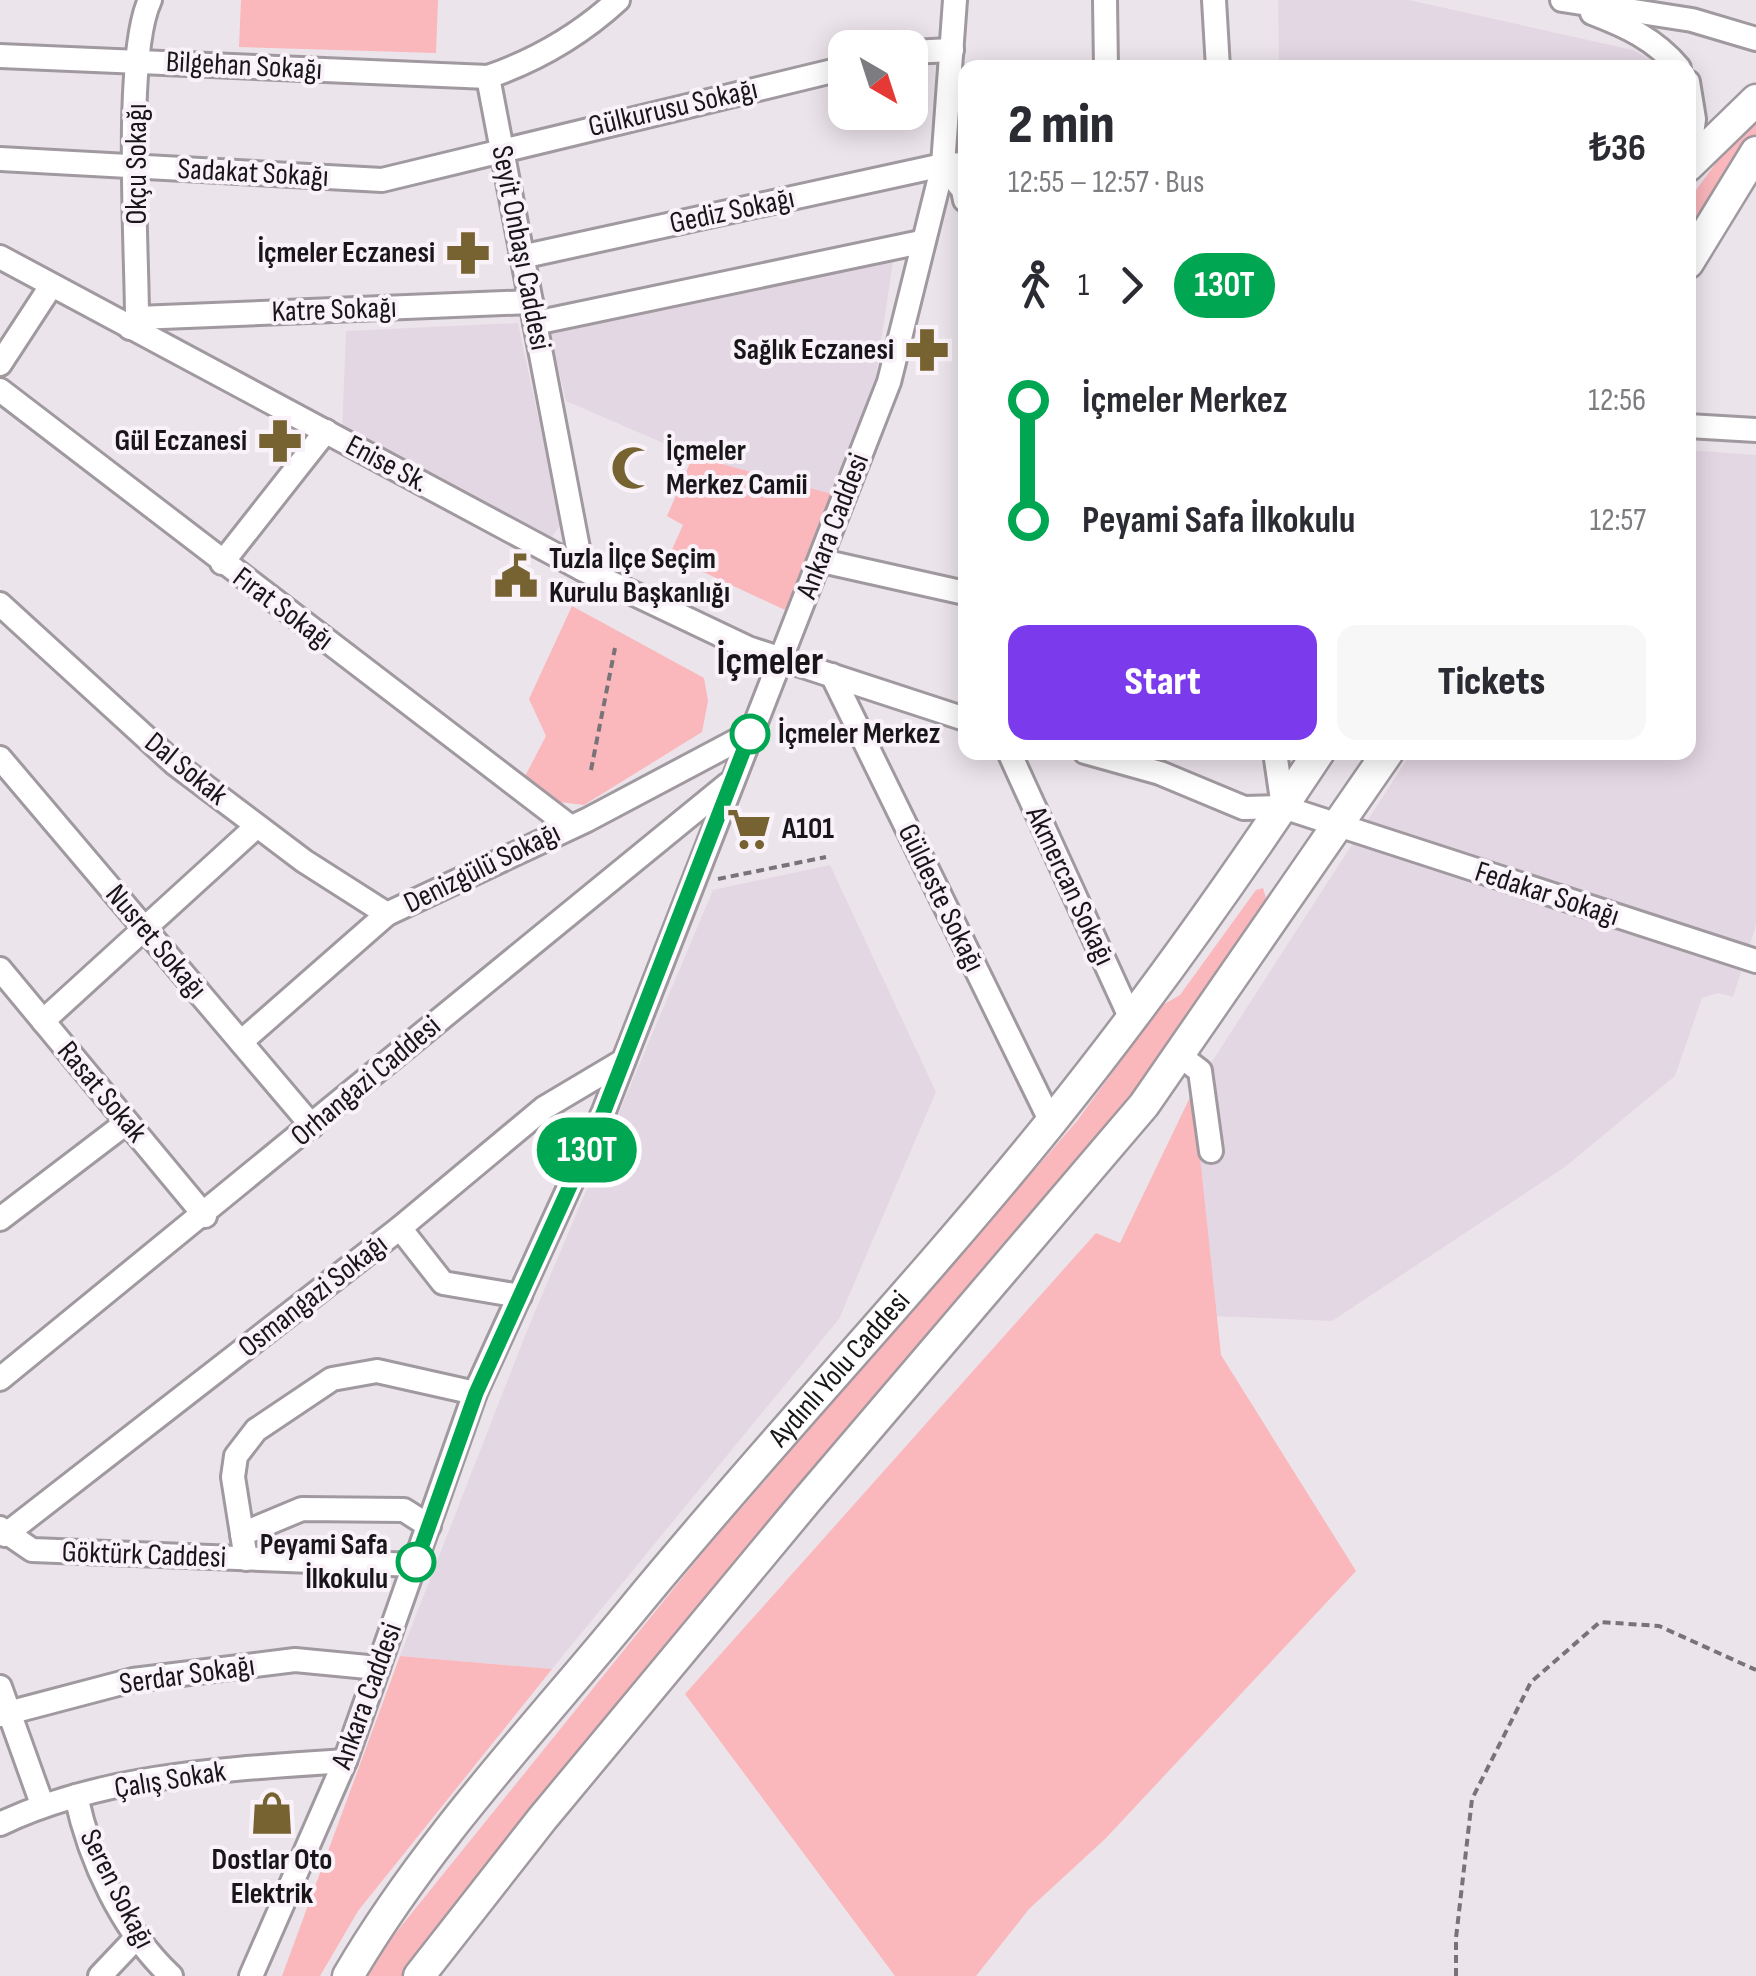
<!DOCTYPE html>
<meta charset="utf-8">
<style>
:root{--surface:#fff;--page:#f7f7f7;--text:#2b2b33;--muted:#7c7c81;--accent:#7c3aed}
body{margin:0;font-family:"Sofia Sans Condensed",sans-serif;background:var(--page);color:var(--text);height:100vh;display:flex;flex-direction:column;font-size:38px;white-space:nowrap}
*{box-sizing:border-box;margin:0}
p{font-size:32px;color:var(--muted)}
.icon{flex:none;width:55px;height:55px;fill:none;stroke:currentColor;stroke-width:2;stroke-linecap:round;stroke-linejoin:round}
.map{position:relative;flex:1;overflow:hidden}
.sheet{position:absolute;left:958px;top:60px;width:738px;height:700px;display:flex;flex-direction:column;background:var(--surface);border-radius:20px;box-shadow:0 5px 25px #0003}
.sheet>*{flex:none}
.badge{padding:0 20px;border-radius:32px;font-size:35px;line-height:65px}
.needle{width:65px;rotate:141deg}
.controls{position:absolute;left:828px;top:30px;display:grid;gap:20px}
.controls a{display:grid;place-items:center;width:100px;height:100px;border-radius:20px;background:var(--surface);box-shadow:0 5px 25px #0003;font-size:50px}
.map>.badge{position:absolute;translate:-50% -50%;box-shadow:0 0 0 5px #fff}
.legs{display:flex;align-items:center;gap:15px;height:110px;padding:0 50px;font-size:32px}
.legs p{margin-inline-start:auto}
.headline{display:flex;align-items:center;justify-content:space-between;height:170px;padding:0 50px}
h1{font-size:55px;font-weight:800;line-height:75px}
.action{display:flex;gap:20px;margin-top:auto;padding:20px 50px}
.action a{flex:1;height:115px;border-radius:20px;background:var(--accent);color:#fff;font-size:40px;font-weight:800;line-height:115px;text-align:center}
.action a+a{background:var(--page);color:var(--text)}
ul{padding:0 50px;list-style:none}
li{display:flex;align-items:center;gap:35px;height:120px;font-size:38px}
li i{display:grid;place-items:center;width:15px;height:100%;margin:0 12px;background:currentColor}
li i::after{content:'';width:25px;height:25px;margin:-12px;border:8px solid;border-radius:50%;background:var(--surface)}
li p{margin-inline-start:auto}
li:first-child i{background:linear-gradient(#0000 50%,currentColor 0)}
li:last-child i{background:linear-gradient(currentColor 50%,#0000 0)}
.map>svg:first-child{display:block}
.built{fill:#e4d7e4}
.green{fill:#fab7bc}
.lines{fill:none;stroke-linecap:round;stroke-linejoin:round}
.minor-casing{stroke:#a0999f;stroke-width:28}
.major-casing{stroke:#a0999f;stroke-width:35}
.path{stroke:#787378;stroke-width:4;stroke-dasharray:8 5;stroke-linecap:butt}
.minor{stroke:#fff;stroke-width:22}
.major{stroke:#fff;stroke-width:30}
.line-1-casing{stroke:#fff;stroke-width:22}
.line-1{stroke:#00a651;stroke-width:15}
.stop-1-dot{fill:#fff;stroke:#00a651;stroke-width:5}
.labels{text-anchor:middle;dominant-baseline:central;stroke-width:8;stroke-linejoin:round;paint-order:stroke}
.street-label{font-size:30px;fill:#181618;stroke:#f9f2f9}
.poi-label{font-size:30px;font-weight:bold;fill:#181618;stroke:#f9f2f9;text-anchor:end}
.stop-label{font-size:30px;font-weight:bold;fill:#181618;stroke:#f9f2f9;text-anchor:start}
.district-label{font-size:40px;font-weight:bold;fill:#181618;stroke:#f9f2f9}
</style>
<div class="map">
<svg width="1756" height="1976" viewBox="0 0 1756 1976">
<rect width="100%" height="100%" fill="#ece4eb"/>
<g class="built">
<path d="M1278 0H1409L1633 50 1662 67H1279Z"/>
<path d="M893 262 875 381 832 494 693 456 566 401 549 331Z"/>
<path d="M518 323 561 524 547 544 342 433 346 331Z"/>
<path d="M1688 450 1756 455V925L1733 997 1718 993 1702 998 1675 1076 1565 1167 1332 1321 1213 1316 1193 1091 1411 753 1688 752Z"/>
<path d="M830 865 936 1092 839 1319 552 1669 400 1656 526 1333 713 890Z"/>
</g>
<g class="green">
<path d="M241 0H438L436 53 239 47Z"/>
<path d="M1756 124V135L1737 157 1688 241V201L1735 137Z"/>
<path d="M693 456 832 494 785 610 669 556 683 525 667 516Z"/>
<path d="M572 606 704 678 708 701 702 732 584 805 559 802 522 782 546 736 529 699Z"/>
<path d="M1263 888 1266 898 1119 1113 406 1976H368L390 1940 704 1551 1077 1121 1161 1006 1180 995 1256 890Z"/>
<path d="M1193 1091 1221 1355 1356 1571 1105 1839 1029 1909 976 1976H895L685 1694 1096 1233 1120 1243Z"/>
<path d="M400 1656 552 1669 358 1911 320 1976H282Z"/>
</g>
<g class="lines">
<g class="minor-casing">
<g id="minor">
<path d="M1105 0 1106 68"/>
<path d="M1214 0 1218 68"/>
<path d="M1562 0 1692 20 1756 39"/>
<path d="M1592 13C1626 26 1655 39 1679 68"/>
<path d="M910 52 952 50"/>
<path d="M0 56 488 77"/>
<path d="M1688 82 1694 119 1688 165"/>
<path d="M0 159 382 180 845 68"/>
<path d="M943 165 963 190 965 200"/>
<path d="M0 257 582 569 748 648 965 719"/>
<path d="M521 257 943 165 965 164"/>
<path d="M137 318 531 302"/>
<path d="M535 323 921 242"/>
<path d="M130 328 137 318C137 249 124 54 150 0"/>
<path d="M0 364 51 286"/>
<path d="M0 390 568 825"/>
<path d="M1688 426 1756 430"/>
<path d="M822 561 965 593"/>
<path d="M222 563 326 431"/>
<path d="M582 569 488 77C537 60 580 35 618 0"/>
<path d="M0 604 174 763 304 861 387 914"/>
<path d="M832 675 1051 1122"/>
<path d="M1009 752 1131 1019"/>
<path d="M1085 752 1160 773 1244 808 1283 807 1756 961"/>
<path d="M1275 752 1283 807"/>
<path d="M0 758 312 1126"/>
<path d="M0 969 205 1216"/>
<path d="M43 1021 257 826"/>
<path d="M241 1042 387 914 587 820 749 734"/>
<path d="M1179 1055 1200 1071 1211 1151"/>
<path d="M0 1219 126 1123"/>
<path d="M400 1228 443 1283 520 1296"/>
<path d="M0 1379 728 784"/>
<path d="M0 1528 32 1550 415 1565"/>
<path d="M242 1534 302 1509 404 1510 429 1526"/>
<path d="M5 1535 400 1228 544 1108 623 1061"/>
<path d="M246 1559 233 1477 236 1456 256 1430 332 1379 377 1371 475 1393"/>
<path d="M0 1687 42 1804"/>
<path d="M0 1715 133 1680 295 1660 378 1668"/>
<path d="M76 1796C90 1861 122 1930 171 1976"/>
<path d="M0 1824C105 1774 230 1769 345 1761"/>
<path d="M100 1976 136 1938"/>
<path d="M251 1976 345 1761 475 1393 604 1111 889 382 943 165 955 0"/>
</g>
</g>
<g class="major-casing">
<g id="major">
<path d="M1688 166 1756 100"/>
<path d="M1688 263 1756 152"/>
<path id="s1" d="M348 1976C425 1844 535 1728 632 1610 768 1444 917 1288 1052 1121 1147 1003 1235 879 1319 752"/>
<path d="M419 1976 542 1819 807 1500 1144 1105 1388 752"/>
</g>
</g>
<g class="path">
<path d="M591 770 615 648"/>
<path d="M718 879 826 857"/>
<path d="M1456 1976V1938L1472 1799 1531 1682 1600 1622 1659 1626 1756 1670"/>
</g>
<use href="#minor" class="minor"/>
<use href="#major" class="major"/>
</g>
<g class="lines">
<g class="line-1-casing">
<path id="line-1" d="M416 1562 476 1393 604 1111 750 734"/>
</g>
<use href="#line-1" class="line-1"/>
</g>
<defs>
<g id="pharmacy-bare" transform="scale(3.45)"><path d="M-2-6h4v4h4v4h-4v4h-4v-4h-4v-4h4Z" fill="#776231" stroke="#f9f2f9" stroke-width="2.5" paint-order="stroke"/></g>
<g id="mosque-bare" transform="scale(3.45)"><path d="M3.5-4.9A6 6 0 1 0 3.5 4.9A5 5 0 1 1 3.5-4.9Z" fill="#776231" stroke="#f9f2f9" stroke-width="2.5" paint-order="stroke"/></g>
<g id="civic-bare" transform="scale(3.45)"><path d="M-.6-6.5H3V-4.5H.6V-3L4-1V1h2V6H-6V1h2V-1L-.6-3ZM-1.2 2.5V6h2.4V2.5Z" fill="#776231" stroke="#f9f2f9" stroke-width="2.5" paint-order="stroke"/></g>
<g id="supermarket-bare" transform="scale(3.45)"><path d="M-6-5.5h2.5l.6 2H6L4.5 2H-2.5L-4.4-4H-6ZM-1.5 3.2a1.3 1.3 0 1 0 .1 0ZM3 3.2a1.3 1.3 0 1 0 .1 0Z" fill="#776231" stroke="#f9f2f9" stroke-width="2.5" paint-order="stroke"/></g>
<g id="shop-bare" transform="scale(3.45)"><path d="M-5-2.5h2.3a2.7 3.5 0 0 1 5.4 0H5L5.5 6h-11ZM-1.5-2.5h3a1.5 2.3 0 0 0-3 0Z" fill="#776231" stroke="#f9f2f9" stroke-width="2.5" paint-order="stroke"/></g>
</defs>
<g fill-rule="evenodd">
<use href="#pharmacy-bare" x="468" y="253"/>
<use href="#pharmacy-bare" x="927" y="350"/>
<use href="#pharmacy-bare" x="280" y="441"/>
<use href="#mosque-bare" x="633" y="468"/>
<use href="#civic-bare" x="516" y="576"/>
<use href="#supermarket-bare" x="749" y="829"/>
<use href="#shop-bare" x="272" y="1813"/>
</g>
<g class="stop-1-dot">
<circle cx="750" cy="734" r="18"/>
<circle cx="416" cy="1562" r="18"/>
</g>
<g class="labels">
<g class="street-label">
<text transform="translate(244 66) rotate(3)">Bilgehan Sokağı</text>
<text transform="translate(673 108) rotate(-13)">Gülkurusu Sokağı</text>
<text transform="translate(137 164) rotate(-90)">Okçu Sokağı</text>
<text transform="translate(253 173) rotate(3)">Sadakat Sokağı</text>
<text transform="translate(732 211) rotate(-12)">Gediz Sokağı</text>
<text transform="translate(521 248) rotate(79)">Seyit Onbaşı Caddesi</text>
<text transform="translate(334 310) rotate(-2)">Katre Sokağı</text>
<text transform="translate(387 464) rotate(28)">Enise Sk.</text>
<text transform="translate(833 526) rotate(-69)">Ankara Caddesi</text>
<text transform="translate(283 609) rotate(37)">Fırat Sokağı</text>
<text transform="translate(186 769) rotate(39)">Dal Sokak</text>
<text transform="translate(482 868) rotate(-26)">Denizgülü Sokağı</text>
<text transform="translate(1070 886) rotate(65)">Akmercan Sokağı</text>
<text transform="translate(1547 894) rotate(18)">Fedakar Sokağı</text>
<text transform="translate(941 898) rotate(64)">Güldeste Sokağı</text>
<text transform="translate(156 942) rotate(50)">Nusret Sokağı</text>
<text transform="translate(366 1081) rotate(-40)">Orhangazi Caddesi</text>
<text transform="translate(102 1092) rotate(50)">Rasat Sokak</text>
<text transform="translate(313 1296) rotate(-38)">Osmangazi Sokağı</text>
<text stroke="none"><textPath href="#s1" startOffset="782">Aydınlı Yolu Caddesi</textPath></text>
<text transform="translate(144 1555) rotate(2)">Göktürk Caddesi</text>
<text transform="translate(187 1675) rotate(-8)">Serdar Sokağı</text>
<text transform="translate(367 1696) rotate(-70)">Ankara Caddesi</text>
<text transform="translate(170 1780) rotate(-9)">Çalış Sokak</text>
<text transform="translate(117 1889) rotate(63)">Seren Sokağı</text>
</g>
<g class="poi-label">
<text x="435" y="253">İçmeler Eczanesi</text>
<text x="894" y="350">Sağlık Eczanesi</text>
<text x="247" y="441">Gül Eczanesi</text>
<text x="666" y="451" text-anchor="start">İçmeler<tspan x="666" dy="34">Merkez Camii</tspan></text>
<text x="549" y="559" text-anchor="start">Tuzla İlçe Seçim<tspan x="549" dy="34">Kurulu Başkanlığı</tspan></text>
<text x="782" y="829" text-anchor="start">A101</text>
<text x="272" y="1860" text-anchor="middle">Dostlar Oto<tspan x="272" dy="34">Elektrik</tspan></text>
</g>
<g class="stop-label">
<text x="778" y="734">İçmeler Merkez</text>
<text x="388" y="1545" text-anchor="end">Peyami Safa<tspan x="388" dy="34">İlkokulu</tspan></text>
</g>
<g class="district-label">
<text x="770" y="662">İçmeler</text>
</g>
</g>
</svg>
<div class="controls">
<a><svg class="needle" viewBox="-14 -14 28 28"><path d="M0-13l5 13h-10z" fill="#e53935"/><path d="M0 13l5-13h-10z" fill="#7c7c81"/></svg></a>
</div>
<b class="badge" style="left:587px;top:1150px;background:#00a651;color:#fff">130T</b>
<section class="sheet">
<div class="headline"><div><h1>2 min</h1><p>12:55 – 12:57 · Bus</p></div><b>₺36</b></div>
<div class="legs"><svg class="icon" aria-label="walk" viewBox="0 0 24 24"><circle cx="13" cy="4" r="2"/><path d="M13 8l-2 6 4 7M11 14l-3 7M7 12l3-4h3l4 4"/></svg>1<svg class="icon" aria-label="forward" viewBox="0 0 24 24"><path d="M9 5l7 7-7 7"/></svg><b class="badge" style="background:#00a651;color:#fff">130T</b></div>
<ul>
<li><i style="color:#00a651"></i><b>İçmeler Merkez</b><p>12:56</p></li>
<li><i style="color:#00a651"></i><b>Peyami Safa İlkokulu</b><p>12:57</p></li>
</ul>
<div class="action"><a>Start</a><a>Tickets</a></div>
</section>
</div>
